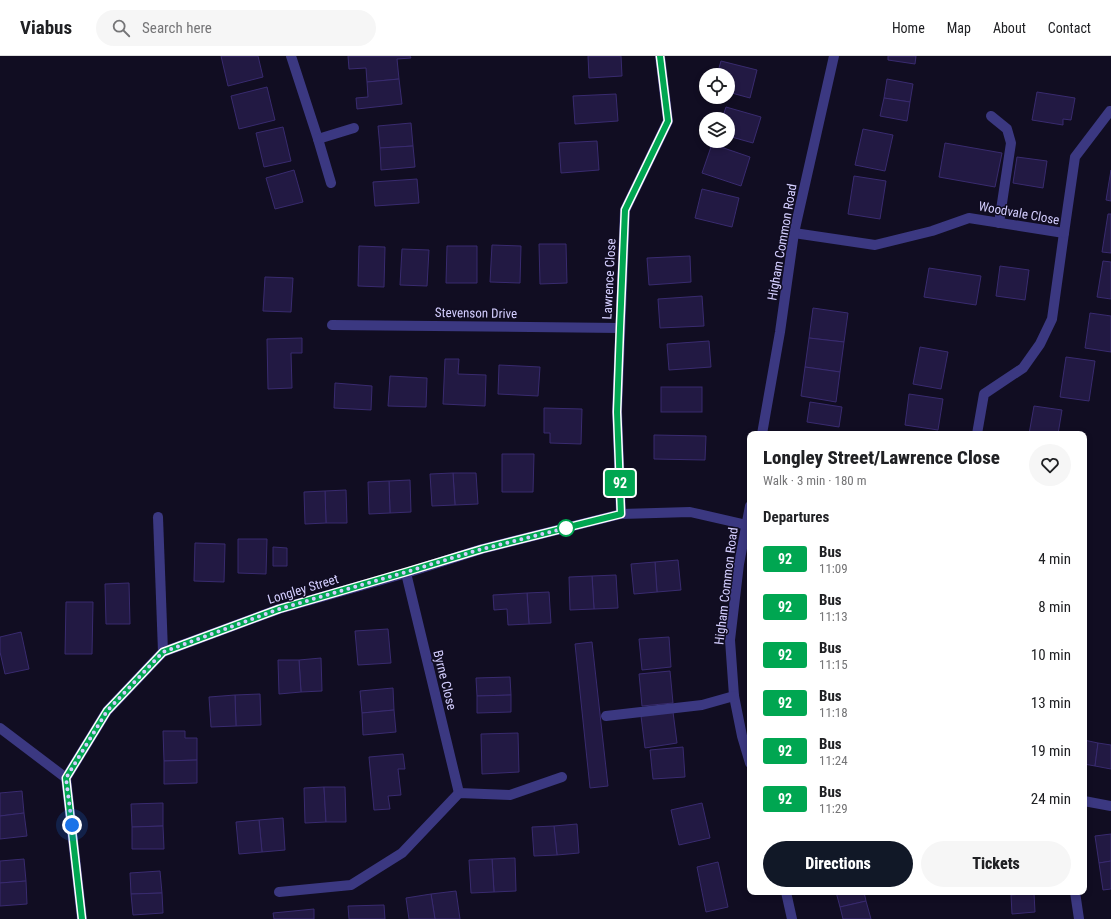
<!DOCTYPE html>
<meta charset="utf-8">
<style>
:root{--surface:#fff;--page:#f6f6f6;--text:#202124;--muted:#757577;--line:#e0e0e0;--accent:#111827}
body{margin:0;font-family:"Roboto Condensed",sans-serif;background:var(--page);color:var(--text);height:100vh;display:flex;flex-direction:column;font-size:15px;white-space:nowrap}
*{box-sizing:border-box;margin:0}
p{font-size:13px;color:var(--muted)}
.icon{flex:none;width:22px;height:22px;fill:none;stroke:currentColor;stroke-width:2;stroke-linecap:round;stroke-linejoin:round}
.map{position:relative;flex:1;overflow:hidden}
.side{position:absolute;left:747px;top:375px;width:340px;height:464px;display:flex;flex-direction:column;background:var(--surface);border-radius:8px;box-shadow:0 2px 6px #0003}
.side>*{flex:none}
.badge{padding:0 8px;border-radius:3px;font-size:14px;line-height:26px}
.buttons{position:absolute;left:699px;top:12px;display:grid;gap:8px}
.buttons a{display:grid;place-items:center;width:36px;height:36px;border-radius:50%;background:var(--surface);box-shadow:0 2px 6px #0003;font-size:20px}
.you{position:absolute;width:20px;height:20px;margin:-10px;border:3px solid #fff;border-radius:50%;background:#1a73e8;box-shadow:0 0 0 6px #1a73e833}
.map>.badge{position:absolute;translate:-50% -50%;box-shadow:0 0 0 2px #fff}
h2{padding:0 16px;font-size:15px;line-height:36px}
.round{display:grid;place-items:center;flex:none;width:42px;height:42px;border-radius:21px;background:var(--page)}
.headline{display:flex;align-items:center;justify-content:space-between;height:68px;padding:0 16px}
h1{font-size:19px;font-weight:800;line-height:30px}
.action{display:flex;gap:8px;margin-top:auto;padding:8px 16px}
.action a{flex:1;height:46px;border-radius:24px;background:var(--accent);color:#fff;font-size:16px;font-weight:800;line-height:46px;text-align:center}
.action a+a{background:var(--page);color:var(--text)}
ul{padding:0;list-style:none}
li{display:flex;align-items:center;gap:12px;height:48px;padding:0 16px}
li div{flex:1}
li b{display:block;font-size:15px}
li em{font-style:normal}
li .badge{min-width:44px;font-weight:700;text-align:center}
header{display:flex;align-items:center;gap:24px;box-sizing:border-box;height:56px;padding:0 20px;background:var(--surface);border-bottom:1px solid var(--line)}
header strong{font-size:19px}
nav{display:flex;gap:22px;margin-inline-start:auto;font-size:14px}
.search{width:280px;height:36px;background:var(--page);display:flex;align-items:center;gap:10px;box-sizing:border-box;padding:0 14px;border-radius:22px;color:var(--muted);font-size:15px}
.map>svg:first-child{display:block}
.building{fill:#221943;stroke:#392b6f}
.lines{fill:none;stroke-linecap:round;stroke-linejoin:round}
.minor{stroke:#3b3881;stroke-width:10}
.line-casing{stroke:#fff;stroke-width:9}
.line{stroke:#00a651;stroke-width:6}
.walk{stroke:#d4ceff;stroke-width:4;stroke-dasharray:0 7.2}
.stop-dot{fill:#fff;stroke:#00a651;stroke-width:2}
.labels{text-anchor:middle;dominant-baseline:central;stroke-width:3;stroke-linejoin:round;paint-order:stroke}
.street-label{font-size:13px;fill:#d4ceff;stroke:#110d22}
</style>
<header>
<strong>Viabus</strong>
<div class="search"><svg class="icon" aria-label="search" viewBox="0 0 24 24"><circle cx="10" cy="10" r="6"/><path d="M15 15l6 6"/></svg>Search here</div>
<nav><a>Home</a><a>Map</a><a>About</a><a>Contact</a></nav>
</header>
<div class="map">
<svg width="1111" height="863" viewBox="0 0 1111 863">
<rect width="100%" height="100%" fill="#110d22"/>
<g class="building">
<path d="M221 0H258L263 21 228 30Z"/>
<path d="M348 0H410L411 2 397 3 399 23 367 26 366 12 349 13Z"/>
<path d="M588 0H621L622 20 589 22Z"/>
<path d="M888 0H916L915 8 888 4Z"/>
<path d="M721 5 757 14 750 42 728 36V19H717Z"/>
<path d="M399 23 402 48 357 53 356 42 368 41 367 26Z"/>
<path d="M887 23 913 28 910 46 884 42Z"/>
<path d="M267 31 275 64 239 73 231 40Z"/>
<path d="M1037 36 1075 42 1071 64 1063 63V69L1032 64Z"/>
<path d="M616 38 618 65 575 68 573 40Z"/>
<path d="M884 42 910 46 907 65 880 60Z"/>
<path d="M726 51 761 61 753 87 728 80V63H722Z"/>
<path d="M411 67 413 90 380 92 378 70Z"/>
<path d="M283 71 291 105 264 111 256 77Z"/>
<path d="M863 73 893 79 885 115 855 109Z"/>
<path d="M597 85 599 114 561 117 559 87Z"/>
<path d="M945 87 1002 97 995 131 939 121Z"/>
<path d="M712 88 750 101 741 130 702 117Z"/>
<path d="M413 90 415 111 381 114 380 92Z"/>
<path d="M1017 101 1047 105 1043 132 1013 127Z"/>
<path d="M294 114 303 146 275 153 266 122Z"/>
<path d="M1111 114V145L1106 144Z"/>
<path d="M854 120 886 125 880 163 848 158Z"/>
<path d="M417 123 419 147 375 150 373 126Z"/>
<path d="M702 133 739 142 732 171 695 162Z"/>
<path d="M1108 158H1111V197L1102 196Z"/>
<path d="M539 188H566L567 227 540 228Z"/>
<path d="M492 189 521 190 520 227 490 226Z"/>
<path d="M359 190 385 191 384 231 358 230Z"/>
<path d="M447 190H477V227H446Z"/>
<path d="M402 193 429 194 427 230 400 229Z"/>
<path d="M690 200 691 226 649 229 647 202Z"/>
<path d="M1103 205 1111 206V243L1097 241Z"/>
<path d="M1000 210 1029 214 1025 244 996 240Z"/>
<path d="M929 212 981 220 976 249 924 241Z"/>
<path d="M265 221 293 222 291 256 263 255Z"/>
<path d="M702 240 704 270 660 272 658 243Z"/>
<path d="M813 252 848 257 844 286 809 282Z"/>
<path d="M1090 257 1111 260V296L1085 292Z"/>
<path d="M302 282V297H291L292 332 268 333 267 283Z"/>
<path d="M809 282 844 286 840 316 805 311Z"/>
<path d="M709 285 711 311 669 314 667 288Z"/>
<path d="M920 291 948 296 941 333 913 328Z"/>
<path d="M1066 301 1095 305 1089 345 1060 341Z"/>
<path d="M445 303H459L458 318 486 319 485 350 443 348Z"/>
<path d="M499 309 540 311 538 340 498 338Z"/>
<path d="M805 311 840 316 836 346 801 340Z"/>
<path d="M390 320 427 322 426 351 388 350Z"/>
<path d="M335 327 372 330 371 354 334 352Z"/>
<rect x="661" y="331" width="41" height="25"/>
<path d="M909 338 943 343 938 374 905 369Z"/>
<path d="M810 346 842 351 839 371 807 366Z"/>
<path d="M1034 350 1062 354 1058 378H1029Z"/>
<path d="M544 352 582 353 581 388 550 387V377H544Z"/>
<path d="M654 379 706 380 705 404 654 403Z"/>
<path d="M502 398H534L533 436H502Z"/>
<path d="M453 417H476L478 448 455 449Z"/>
<path d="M453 417 455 449 432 450 430 418Z"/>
<path d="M410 424 411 456 390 457 389 425Z"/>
<path d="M389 425 390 457 369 458 368 426Z"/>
<path d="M346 434 347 467H326L325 435Z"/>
<path d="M325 435 326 467 305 468 304 436Z"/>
<path d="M238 483H267L266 518 238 517Z"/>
<path d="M195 487 225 488 224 526 194 525Z"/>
<path d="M273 491 287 492V510H273Z"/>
<path d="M678 504 681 534 657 536 655 506Z"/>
<path d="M655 506 657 536 634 538 631 508Z"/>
<path d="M616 519 618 552 594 553 592 520Z"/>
<path d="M592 520 594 553 570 554 569 521Z"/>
<path d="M129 527 130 568H106L105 528Z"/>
<path d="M549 536 551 567 529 568 527 537Z"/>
<path d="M527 537 529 568 508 569 507 553 494 554 493 539Z"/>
<path d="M66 546H93L92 598H65Z"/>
<path d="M388 573 391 607 358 609 355 575Z"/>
<path d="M21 576 29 613 5 618 0 596V581Z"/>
<path d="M669 581 671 611 642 614 639 583Z"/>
<path d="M592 586 608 730 590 732 575 588Z"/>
<path d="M321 602 322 635 301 636 299 604Z"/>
<path d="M278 604H299L301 636 279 638Z"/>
<path d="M670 615 673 647 642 650 639 618Z"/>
<path d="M510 621 511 639 477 640 476 622Z"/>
<path d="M393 632 394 654 362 657 360 635Z"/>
<path d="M260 638 261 669 236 670 235 639Z"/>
<path d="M235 639 236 670 211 671 209 641Z"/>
<path d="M511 639V656L477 657V640Z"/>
<path d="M394 654 396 676 363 679 362 657Z"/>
<path d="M673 656 677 687 645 692 641 660Z"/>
<path d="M163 675H185V682H197V704L164 705Z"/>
<path d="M518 677 519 716 482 718 481 678Z"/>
<path d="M1084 684 1098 687 1095 710 1084 708Z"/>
<path d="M1098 687 1111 689V713L1095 710Z"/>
<path d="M683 691 685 721 653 723 650 694Z"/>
<path d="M403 698 405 713H398L401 739 388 740 390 753 374 754 369 701Z"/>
<path d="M197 704V727L164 728V705Z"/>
<path d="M324 731 326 766 305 767 304 732Z"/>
<path d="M324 731H345L346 766H326Z"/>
<path d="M22 735 24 757 0 760V737Z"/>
<path d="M163 747V770L132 771 131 748Z"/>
<path d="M702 747 710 782 679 789 671 754Z"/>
<path d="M24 757 27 780 0 783V760Z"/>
<path d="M283 762 285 794 262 796 259 764Z"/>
<path d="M259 764 262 796 239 798 236 766Z"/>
<path d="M577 768 579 797 557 799 554 770Z"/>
<path d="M163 770 164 793H132V771Z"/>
<path d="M554 770 557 799 534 800 532 771Z"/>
<path d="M1111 778V805L1099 807 1095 780Z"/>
<path d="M515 802 516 835 494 836 492 803Z"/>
<path d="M24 803 26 825 0 827V805Z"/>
<path d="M492 803 494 836 471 837 469 804Z"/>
<path d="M1111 805V833L1103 834 1099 807Z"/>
<path d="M718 806 728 851 706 856 697 811Z"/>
<path d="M160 815 162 837 131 838 130 817Z"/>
<path d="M26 825 27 848 0 850V827Z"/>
<path d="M456 835 460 863H435L431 838Z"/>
<path d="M836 836H864L866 845 840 851Z"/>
<path d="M1010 836H1033L1034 837 1011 839Z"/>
<path d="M162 837 163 857 133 859 131 838Z"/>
<path d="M1034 837 1035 856 1012 858 1011 839Z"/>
<path d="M431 838 435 863H409L406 842Z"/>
<path d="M866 845 871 863H843L840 851Z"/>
<path d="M384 849 385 863H349L348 850Z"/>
<path d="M314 853V863H274L273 857Z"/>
</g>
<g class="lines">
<g class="minor">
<path d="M291 0 318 83 331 127"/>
<path d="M991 60 1007 73 1011 87 999 167"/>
<path d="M318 83 354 72"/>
<path d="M794 177 875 189 932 175 969 162 1064 177 1052 263 1040 288 1023 312 984 338 977 378"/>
<path d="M1064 177 1075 101 1110 55"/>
<path d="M332 269 620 272"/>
<path d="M762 378 780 276 794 177 834 0"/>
<path d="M750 450 739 508 730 584 734 640 742 680 750 707"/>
<path d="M621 458 617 355 625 154 668 65 660 0"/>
<path d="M158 461 163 596"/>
<path d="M406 517 459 737"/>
<path d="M606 660 702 649 734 640"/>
<path d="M0 672 66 722"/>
<path d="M1084 745 1111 750"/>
<path d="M279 836 351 829 402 797 459 737 510 739 562 721"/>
<path d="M786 836 792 863"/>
<path d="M1075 836 1079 863"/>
<path d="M82 863 66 722 107 655 163 596 279 553 406 517 482 493 621 458 690 456 747 469"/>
</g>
</g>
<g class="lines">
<g class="line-casing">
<path id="line" d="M82 863 66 722 107 655 163 596 279 553 406 516 482 493 621 458 617 356 620 272 625 154 668 65 660 0"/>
</g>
<use href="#line" class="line"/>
<path class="walk" d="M72 769 66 722 107 655 163 596 279 553 406 516 482 493 566 472"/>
</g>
<circle class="stop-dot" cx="566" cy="472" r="8"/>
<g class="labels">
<g class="street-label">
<text transform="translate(1019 157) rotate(10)">Woodvale Close</text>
<text transform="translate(782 186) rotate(-80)">Higham Common Road</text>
<text transform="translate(609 223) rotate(-87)">Lawrence Close</text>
<text transform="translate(476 257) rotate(1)">Stevenson Drive</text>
<text transform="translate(726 530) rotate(-83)">Higham Common Road</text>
<text transform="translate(303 533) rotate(-17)">Longley Street</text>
<text transform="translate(445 624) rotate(76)">Byrne Close</text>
</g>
</g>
</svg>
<div class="buttons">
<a><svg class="icon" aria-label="locate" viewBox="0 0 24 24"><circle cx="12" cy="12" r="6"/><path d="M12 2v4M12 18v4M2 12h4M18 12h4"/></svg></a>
<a><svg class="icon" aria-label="layers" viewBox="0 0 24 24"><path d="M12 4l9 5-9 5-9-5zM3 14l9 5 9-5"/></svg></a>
</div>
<div class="you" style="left:72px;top:769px"></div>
<b class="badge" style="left:620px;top:427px;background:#00a651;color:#fff">92</b>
<section class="side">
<div class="headline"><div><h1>Longley Street/Lawrence Close</h1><p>Walk · 3 min · 180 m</p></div><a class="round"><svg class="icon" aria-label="heart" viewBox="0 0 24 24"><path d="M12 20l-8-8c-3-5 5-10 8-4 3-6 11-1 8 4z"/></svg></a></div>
<h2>Departures</h2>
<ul>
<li><span class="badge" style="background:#00a651;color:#fff">92</span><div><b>Bus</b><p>11:09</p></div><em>4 min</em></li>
<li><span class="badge" style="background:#00a651;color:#fff">92</span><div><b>Bus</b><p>11:13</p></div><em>8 min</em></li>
<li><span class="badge" style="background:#00a651;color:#fff">92</span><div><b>Bus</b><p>11:15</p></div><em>10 min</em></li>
<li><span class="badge" style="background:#00a651;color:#fff">92</span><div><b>Bus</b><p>11:18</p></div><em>13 min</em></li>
<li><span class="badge" style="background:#00a651;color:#fff">92</span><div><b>Bus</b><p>11:24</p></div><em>19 min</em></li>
<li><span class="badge" style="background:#00a651;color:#fff">92</span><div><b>Bus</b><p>11:29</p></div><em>24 min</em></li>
</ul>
<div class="action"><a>Directions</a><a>Tickets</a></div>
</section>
</div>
